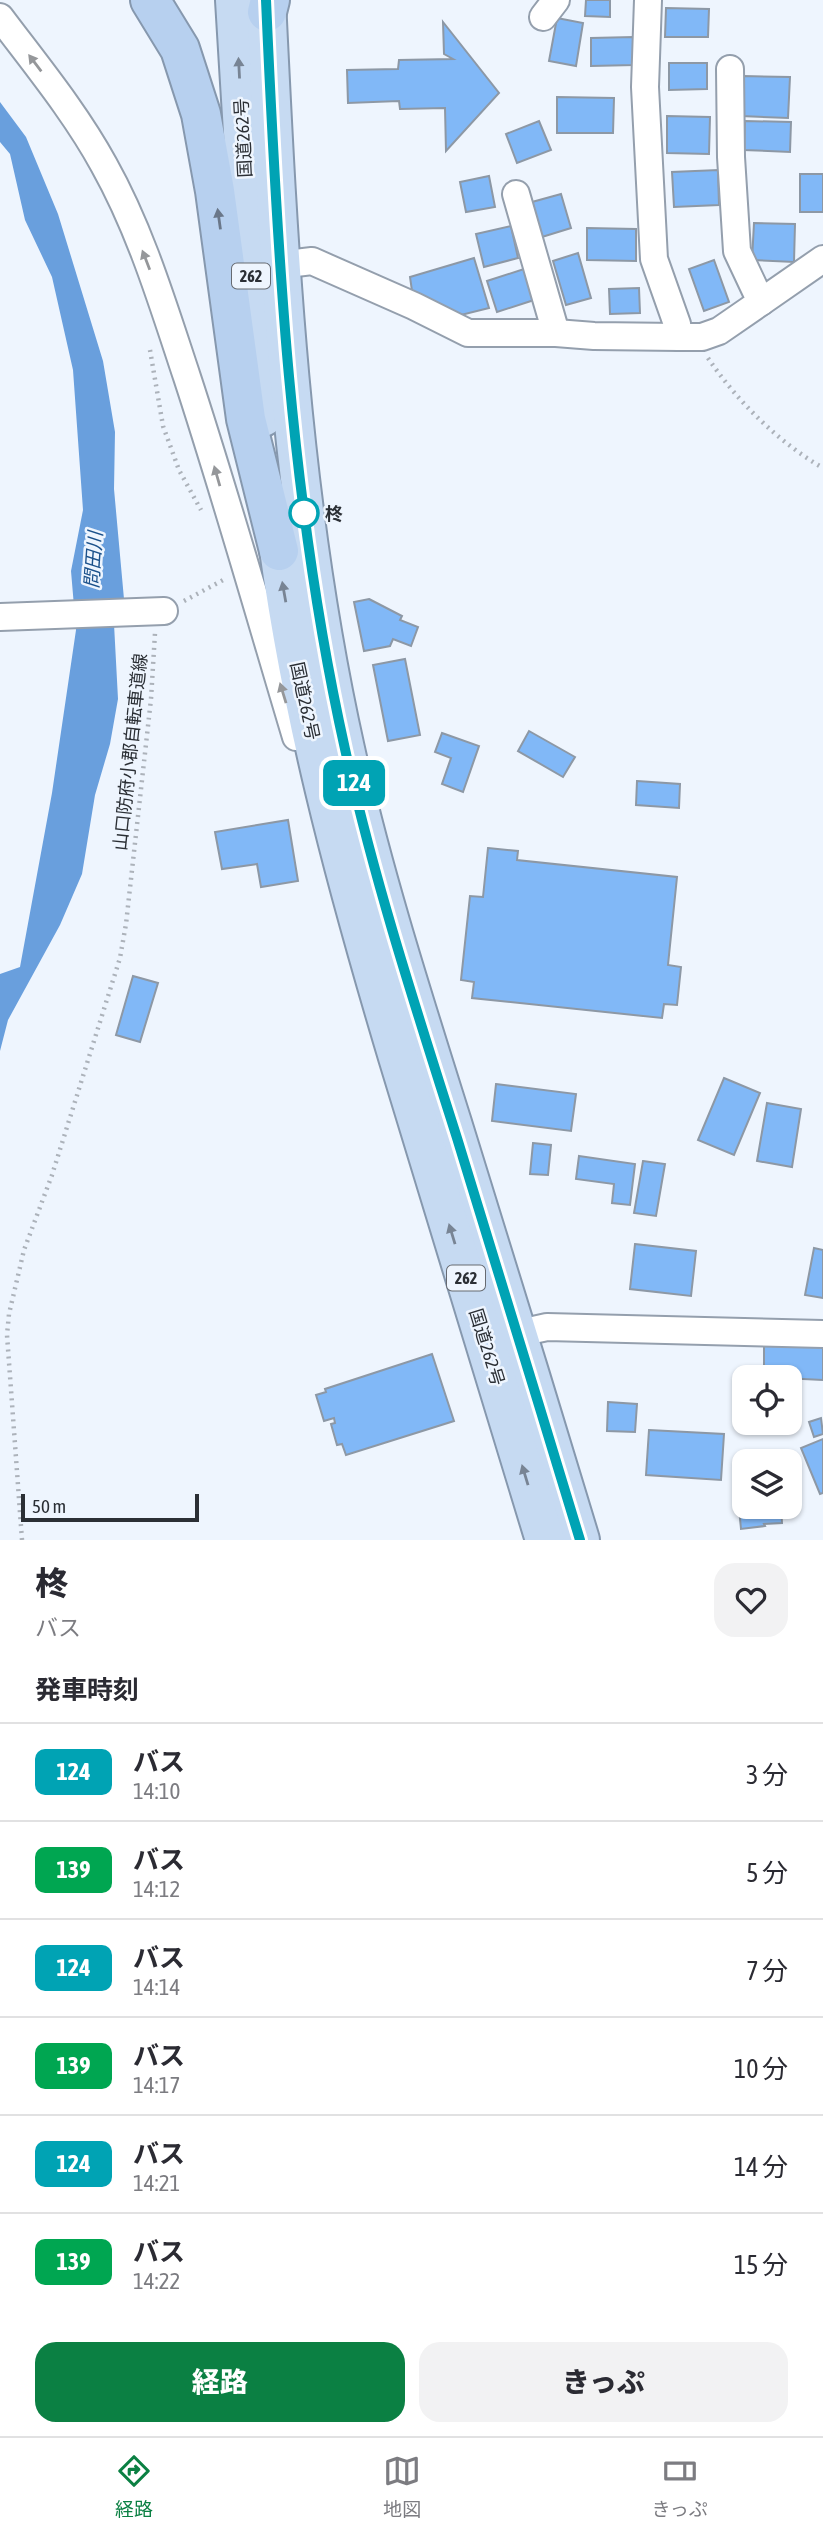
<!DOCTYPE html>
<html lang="ja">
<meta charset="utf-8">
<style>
:root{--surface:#fff;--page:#f2f2f3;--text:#2b2b33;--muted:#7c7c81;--line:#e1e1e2;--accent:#0b8043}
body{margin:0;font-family:"Asap Condensed","Noto Sans JP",sans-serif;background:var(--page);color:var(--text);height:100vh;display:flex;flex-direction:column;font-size:26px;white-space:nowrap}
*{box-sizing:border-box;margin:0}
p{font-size:23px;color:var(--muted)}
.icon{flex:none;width:38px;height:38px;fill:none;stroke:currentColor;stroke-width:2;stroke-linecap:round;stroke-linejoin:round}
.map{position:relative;height:1540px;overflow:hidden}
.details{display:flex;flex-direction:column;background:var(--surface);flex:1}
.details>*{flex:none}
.badge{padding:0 14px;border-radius:10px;font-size:24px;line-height:46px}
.buttons{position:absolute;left:732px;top:1365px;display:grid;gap:14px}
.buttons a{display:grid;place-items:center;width:70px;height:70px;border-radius:14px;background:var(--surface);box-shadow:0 2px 5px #0004;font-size:35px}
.scale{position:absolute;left:21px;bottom:18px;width:178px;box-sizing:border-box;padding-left:7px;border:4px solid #2b2f35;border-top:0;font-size:19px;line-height:24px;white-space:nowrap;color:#2b2f35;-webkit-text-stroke:5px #eef5fe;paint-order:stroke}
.map>.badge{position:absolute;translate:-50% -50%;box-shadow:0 0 0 4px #fff}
h2{padding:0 35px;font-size:26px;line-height:63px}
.round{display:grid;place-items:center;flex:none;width:74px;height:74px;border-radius:21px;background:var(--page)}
.overview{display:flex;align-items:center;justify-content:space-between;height:119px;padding:0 35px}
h1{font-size:33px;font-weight:800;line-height:52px}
.primary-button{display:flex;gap:14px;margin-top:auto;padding:14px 35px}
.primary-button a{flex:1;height:80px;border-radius:21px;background:var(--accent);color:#fff;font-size:28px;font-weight:800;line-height:80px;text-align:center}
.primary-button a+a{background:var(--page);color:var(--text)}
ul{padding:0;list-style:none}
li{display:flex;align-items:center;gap:21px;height:98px;padding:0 35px;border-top:2px solid var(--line)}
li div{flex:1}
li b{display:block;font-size:26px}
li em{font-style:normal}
li .badge{min-width:77px;font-weight:700;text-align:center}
.dock{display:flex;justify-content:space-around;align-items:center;height:98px;border-top:2px solid var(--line);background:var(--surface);font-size:19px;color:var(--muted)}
.dock a{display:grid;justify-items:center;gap:4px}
.dock .active{color:var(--accent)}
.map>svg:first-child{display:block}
.water{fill:#699fdd}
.building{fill:#81b8f7;stroke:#8d98a5;stroke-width:2}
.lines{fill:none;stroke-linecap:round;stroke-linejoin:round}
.minor-casing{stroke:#949fad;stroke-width:30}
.trunk-casing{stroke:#8698ae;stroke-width:42}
.motorway-casing{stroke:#8698ae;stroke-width:42}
.path{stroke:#acb2ba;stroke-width:4.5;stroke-dasharray:2 5;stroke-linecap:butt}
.minor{stroke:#fff;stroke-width:26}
.trunk{stroke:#c6daf2;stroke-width:38}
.motorway{stroke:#b7d0ef;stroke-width:38}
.oneway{fill:#95979a}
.oneway2{fill:#788494}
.oneway3{fill:#6a7789}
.line-casing{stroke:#fff;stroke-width:16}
.line{stroke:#00a3b4;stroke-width:10}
.stop-dot{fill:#fff;stroke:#00a3b4;stroke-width:3.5}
.labels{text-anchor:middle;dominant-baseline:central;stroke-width:5;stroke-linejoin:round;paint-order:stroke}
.shield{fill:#eef5fe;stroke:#666a71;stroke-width:2}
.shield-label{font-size:16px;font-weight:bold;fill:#2b2f35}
.street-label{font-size:18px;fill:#2b2f35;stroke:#eef5fe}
.stop-label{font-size:18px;font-weight:bold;fill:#2b2f35;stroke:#eef5fe;text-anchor:start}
.water-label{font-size:19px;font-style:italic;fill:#1b518b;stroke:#eef5fe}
</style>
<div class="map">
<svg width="823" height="1540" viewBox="0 0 823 1540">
<rect width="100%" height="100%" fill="#eef5fe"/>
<path class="water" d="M0 102 26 137 58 214 103 361 115 432 114 489 124 599 114 624 118 699 110 744 95 795 82 874 60 925 8 1020 0 1051V974L20 967 52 793 76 630 71 571 83 510 73 370 52 277 25 220 10 154 0 142Z"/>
<g class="building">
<path d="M586 0H610V17L585 16Z"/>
<path d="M666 8 709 9 708 37H665Z"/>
<path d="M557 18 583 23 576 66 549 61Z"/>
<path d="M443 22 499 93 446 151 445 108 400 109 399 101 348 103 347 70 398 69 399 60 453 59 444 54Z"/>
<path d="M633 37 634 65 591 66V38Z"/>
<path d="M669 63H707V89L669 90Z"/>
<path d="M743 76 790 77 788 118 741 116Z"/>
<path d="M557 97 614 98 613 133H557Z"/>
<path d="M667 116 710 117 709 154 667 153Z"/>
<path d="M539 121 551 150 517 163 506 134Z"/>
<path d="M745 121 791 122 790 152 744 150Z"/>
<path d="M718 170 719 205 674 207 672 172Z"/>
<rect x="800" y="174" width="23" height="38"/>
<path d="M489 176 495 207 466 212 460 182Z"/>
<path d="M561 194 571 228 542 237 532 202Z"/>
<path d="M754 223 795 224 794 262 752 260Z"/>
<path d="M511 226 518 258 484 267 476 234Z"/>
<path d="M587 228 636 229V261L587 260Z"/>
<path d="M578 253 591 298 566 305 553 261Z"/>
<path d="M474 258 489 308 457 316 413 298 410 277Z"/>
<path d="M714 260 729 302 704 311 689 269Z"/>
<path d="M524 269 534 300 497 312 487 281Z"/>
<path d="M639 288 640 313 610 314 609 289Z"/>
<path d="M369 599 402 616 400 620 418 627 411 646 393 639 390 646 364 651 354 602Z"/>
<path d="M405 659 420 735 388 741 373 665Z"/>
<path d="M529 731 575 757 563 777 518 751Z"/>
<path d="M442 733 479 746 463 792 442 784 451 758 435 752Z"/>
<path d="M637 781 680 784 679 808 636 805Z"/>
<path d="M288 820 298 881 261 887 257 864 222 869 215 832Z"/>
<path d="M488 848 518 851 517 860 677 877 668 965 681 967 677 1005 664 1004 662 1018 472 998 474 982 461 980 470 896 483 897Z"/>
<path d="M133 976 158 983 140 1042 116 1035Z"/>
<path d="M724 1078 760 1093 734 1155 698 1140Z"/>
<path d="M496 1084 576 1094 571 1131 492 1121Z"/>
<path d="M767 1103 801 1109 792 1167 757 1161Z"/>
<path d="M533 1143 551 1145 548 1175 530 1174Z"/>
<path d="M579 1156 635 1164 630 1205 612 1203 614 1184 576 1179Z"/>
<path d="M643 1161 665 1164 656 1216 634 1213Z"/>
<path d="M635 1244 696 1251 691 1296 630 1289Z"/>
<path d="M814 1248 823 1250V1298L805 1295Z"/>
<path d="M764 1339H823V1380L764 1377Z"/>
<path d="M432 1354 454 1421 346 1455 342 1444 337 1445 331 1424 335 1423 334 1418 324 1421 316 1395 326 1392 325 1389Z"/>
<path d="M608 1402 637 1404 635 1432 607 1431Z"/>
<path d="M821 1418 823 1434 814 1437 809 1422Z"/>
<path d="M649 1430 724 1434 721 1480 646 1475Z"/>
<path d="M823 1439V1493L820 1494 801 1448Z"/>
<path d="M744 1486V1507H781L782 1523 764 1524 765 1526 741 1529 737 1487Z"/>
</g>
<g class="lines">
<g class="minor-casing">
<g id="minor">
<path d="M648 0 645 87 654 259 677 324 679 337H702L719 331 761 302 737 251 731 157 730 69"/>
<path d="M0 17C36 65 75 112 104 165 141 231 163 305 187 377 226 496 260 617 296 737"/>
<path d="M543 17 556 0"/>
<path d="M516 194 556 333"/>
<path d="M279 265 312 261 414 306 468 333H556L594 336 679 337"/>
<path d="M761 302 823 259"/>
<path d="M0 617 164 611"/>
<path d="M501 1337 547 1327 823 1334"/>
</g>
</g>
<g class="trunk-casing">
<g id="trunk">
<path d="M235 0 254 314 263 417"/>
<path d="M266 0C278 251 290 503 345 749 373 875 413 999 452 1123 495 1261 538 1401 580 1540"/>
<path d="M275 518C297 702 345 880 398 1057 446 1218 497 1379 545 1540"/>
</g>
</g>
<g class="motorway-casing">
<g id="motorway">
<path d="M150 0 180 49 201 114 215 191 246 419 279 551"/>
<path d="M267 12 270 0"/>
</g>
</g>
<g class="path">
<path d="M150 350 163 426 179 470 201 510"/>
<path d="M708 358C737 401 778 442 823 468"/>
<path d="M184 601 225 579"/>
<path d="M22 1540 7 1335 9 1314 24 1250 52 1175 120 958 126 924 151 699 155 633"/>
</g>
<use href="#minor" class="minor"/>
<use href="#trunk" class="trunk"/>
<use href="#motorway" class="motorway"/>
</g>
<defs><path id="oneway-solid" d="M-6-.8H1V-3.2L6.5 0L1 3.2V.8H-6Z" transform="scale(1.75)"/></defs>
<g class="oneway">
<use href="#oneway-solid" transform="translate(35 63) rotate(-127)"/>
<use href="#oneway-solid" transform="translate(146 260) rotate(-111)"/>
<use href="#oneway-solid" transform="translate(217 476) rotate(-106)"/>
<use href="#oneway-solid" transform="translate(283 693) rotate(-107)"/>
</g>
<g class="oneway2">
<use href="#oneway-solid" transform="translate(239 68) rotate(-93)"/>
<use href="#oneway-solid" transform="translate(284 592) rotate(-100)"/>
<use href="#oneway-solid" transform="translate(452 1234) rotate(-107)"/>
<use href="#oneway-solid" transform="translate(525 1475) rotate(-107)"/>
</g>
<use class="oneway3" href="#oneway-solid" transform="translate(219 219) rotate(-98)"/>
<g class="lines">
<g class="line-casing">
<path id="line" d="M266 0C277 251 290 503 345 749 374 880 416 1009 457 1138 499 1272 539 1406 580 1540"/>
</g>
<use href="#line" class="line"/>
</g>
<circle class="stop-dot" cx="304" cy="513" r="14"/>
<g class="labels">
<g class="shield">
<rect x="232" y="263.5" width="38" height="25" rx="5"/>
<rect x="447" y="1265.5" width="38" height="25" rx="5"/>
</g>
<g class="shield-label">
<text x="251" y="276">262</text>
<text x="466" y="1278">262</text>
</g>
<g class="street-label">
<text transform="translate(243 138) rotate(-93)">国道262号</text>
<text transform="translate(305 701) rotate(78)">国道262号</text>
<text transform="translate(130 752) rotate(-84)">山口防府小郡自転車道線</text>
<text transform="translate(487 1347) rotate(73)">国道262号</text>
</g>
<g class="stop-label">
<text x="325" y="513">柊</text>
</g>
<g class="water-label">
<text transform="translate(93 560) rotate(-86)">問田川</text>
</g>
</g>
</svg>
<div class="buttons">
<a><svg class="icon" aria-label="locate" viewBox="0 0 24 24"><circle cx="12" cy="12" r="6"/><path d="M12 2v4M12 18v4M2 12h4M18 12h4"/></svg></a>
<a><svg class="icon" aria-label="layers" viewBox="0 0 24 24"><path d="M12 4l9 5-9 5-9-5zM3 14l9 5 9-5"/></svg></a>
</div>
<div class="scale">50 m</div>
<b class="badge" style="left:354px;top:783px;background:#00a3b4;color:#fff">124</b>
</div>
<section class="details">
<div class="overview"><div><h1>柊</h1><p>バス</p></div><a class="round"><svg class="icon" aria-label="heart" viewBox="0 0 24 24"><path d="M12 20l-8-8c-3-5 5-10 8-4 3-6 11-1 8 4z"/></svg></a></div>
<h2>発車時刻</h2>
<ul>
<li><span class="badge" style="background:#00a3b4;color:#fff">124</span><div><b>バス</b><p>14:10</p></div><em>3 分</em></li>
<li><span class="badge" style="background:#00a651;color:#fff">139</span><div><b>バス</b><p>14:12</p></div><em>5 分</em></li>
<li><span class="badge" style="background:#00a3b4;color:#fff">124</span><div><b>バス</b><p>14:14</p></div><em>7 分</em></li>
<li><span class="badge" style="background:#00a651;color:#fff">139</span><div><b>バス</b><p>14:17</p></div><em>10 分</em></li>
<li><span class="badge" style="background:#00a3b4;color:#fff">124</span><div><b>バス</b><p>14:21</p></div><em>14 分</em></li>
<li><span class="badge" style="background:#00a651;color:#fff">139</span><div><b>バス</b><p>14:22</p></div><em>15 分</em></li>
</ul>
<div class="primary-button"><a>経路</a><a>きっぷ</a></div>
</section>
<nav class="dock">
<a class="active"><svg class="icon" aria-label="directions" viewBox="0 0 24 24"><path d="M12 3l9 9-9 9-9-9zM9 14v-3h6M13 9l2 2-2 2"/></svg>経路</a>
<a><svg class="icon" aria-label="map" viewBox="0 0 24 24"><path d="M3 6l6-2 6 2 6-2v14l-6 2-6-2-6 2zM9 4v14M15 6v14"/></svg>地図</a>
<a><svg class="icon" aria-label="tickets" viewBox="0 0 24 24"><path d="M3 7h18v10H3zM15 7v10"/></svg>きっぷ</a>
</nav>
